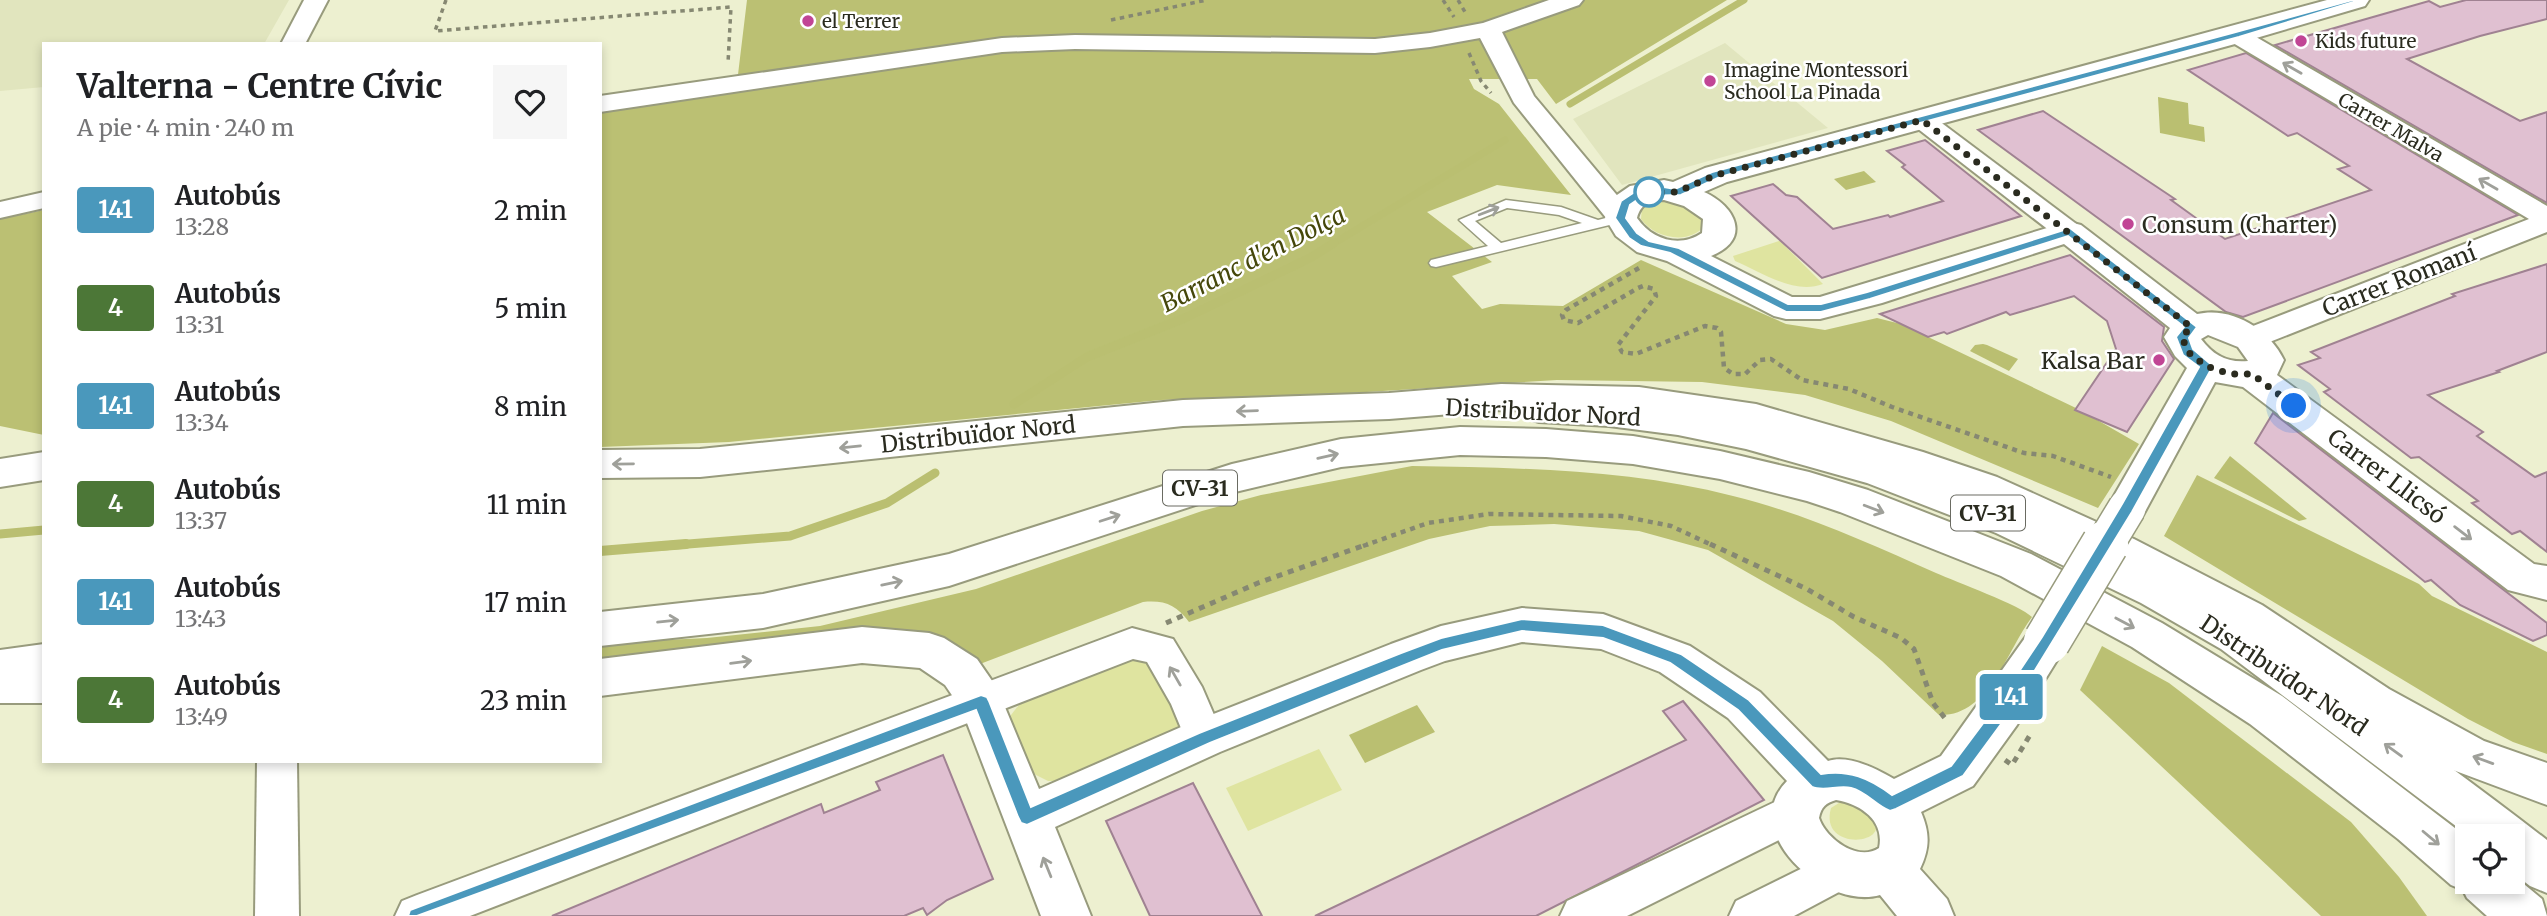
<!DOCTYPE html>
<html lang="es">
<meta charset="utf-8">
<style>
:root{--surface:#fff;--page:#f6f6f6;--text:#202124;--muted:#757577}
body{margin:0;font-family:Merriweather,serif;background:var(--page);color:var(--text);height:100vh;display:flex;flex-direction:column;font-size:26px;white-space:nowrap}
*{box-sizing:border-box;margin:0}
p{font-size:23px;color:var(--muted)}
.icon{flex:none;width:38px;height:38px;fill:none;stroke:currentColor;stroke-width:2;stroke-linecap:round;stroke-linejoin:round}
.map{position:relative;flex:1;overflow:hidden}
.side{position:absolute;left:42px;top:42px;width:560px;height:721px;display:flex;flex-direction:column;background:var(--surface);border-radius:0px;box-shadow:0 4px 10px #0003}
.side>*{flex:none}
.badge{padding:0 14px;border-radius:5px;font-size:24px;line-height:46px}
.tools{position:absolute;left:2455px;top:824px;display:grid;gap:14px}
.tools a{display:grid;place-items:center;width:70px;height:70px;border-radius:0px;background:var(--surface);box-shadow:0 4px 10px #0003;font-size:35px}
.you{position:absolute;width:35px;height:35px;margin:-18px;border:5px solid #fff;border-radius:50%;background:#1a73e8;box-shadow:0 0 0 10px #1a73e833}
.map>.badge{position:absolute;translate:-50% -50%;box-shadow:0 0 0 4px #fff}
.round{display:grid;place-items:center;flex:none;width:74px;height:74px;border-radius:0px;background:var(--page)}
.head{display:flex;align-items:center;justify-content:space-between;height:119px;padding:0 35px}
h1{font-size:33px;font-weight:700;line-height:52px}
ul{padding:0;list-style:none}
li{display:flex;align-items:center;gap:21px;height:98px;padding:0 35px}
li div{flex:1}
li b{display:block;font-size:26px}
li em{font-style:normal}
li .badge{min-width:77px;font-weight:700;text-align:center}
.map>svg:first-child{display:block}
.built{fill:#e1e5be}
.green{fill:#dfe4a0}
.forest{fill:#bbc073}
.water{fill:#babf71}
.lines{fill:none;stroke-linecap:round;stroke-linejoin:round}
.stream-far2{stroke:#babf71;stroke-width:7}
.stream-far1{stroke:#babf71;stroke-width:9}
.stream{stroke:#babf71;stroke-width:10}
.building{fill:#e0c0d1;stroke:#a08292;stroke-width:2}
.lane-casing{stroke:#989b7d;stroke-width:3}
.street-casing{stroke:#989b7d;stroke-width:4}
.secondary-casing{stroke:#989b7d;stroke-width:4}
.primary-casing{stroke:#989b7d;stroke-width:4}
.highway-casing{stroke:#989b7d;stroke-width:4}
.path-far2{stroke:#868872;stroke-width:3.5;stroke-dasharray:4.5 4.5;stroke-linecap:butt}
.path-far1{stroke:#868872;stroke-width:4.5;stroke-dasharray:5 5;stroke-linecap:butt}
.path{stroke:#868872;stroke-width:5;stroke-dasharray:6 6;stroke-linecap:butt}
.lane{fill:#fff;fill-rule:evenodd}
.street{fill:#fff;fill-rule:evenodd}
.secondary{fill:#fff;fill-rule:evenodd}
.primary{fill:#fff;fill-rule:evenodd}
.highway{fill:#fff;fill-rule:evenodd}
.secondary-bridge-far1-casing{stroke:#989b7d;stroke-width:40;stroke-linecap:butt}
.secondary-bridge-casing{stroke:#989b7d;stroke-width:49;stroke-linecap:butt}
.secondary-bridge-far1{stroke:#fff;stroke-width:37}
.secondary-bridge{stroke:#fff;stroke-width:46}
.oneway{stroke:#9fa09a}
.line{fill:#4a98bc;stroke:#fff;stroke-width:2}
.walk{stroke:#2a2b1f;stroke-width:7;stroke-dasharray:0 12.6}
.poi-dot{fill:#c14595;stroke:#fff;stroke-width:2.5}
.stop-dot{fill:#fff;stroke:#4a98bc;stroke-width:3.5}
.labels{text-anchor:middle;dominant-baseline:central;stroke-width:5;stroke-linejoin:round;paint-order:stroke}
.far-poi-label{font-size:19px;fill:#2a2b1f;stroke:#fff;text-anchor:start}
.far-street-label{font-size:19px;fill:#2a2b1f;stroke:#fff}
.shield{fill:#fff;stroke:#6a6b62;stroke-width:2}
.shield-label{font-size:21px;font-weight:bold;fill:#2a2b1f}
.poi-label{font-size:23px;fill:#2a2b1f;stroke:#fff;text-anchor:start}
.street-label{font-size:23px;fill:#2a2b1f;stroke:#fff}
.water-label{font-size:24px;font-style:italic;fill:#45470a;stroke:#fff}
</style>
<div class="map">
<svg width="2547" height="916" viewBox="0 0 2547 916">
<rect width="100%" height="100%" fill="#edf0d0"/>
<g class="built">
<path d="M0 0H289L264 44H44V87L0 91Z"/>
<path d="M1725 43 1828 128 1622 185 1573 119Z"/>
</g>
<g class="green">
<path d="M1665 198 1701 212 1705 225C1689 246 1654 238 1641 219L1642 207 1648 202Z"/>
<path d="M1779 241H1780L1823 284C1794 295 1761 272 1735 261L1733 256Z"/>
<path d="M1127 657 1149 659 1181 722 1172 736 1061 781H1048L1032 773 1010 723 1011 715 1022 701Z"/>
<path d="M1319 749 1342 790 1248 831 1226 788Z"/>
<path d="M1842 801C1854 801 1861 807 1870 815 1899 844 1818 854 1831 808Z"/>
</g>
<g class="forest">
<path d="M747 0H1727L1556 104 1537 79H1469L1474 89 1499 104 1571 195 1497 185 1427 212 1492 262 1452 276 1482 309 1500 304 1563 306 1641 260 1786 324 1825 330 1877 318 1901 324 2078 409 2139 444 2098 508 1891 421 1805 395 1702 382 1557 380 1351 393 1161 400 729 442 600 447V111L736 91Z"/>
<path d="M44 210V435L0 426V219Z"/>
<path d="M1412 466C1520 468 1628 469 1733 496 1803 513 1871 544 1936 573 1956 582 2020 605 2032 617 2007 650 1989 717 1939 715L1882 661 1833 621 1708 550 1639 531 1554 524 1490 526 1429 539 1189 622C1176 605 1165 600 1143 602L980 664 949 647 600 667V643L707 638 820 626 976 589 1202 511 1261 495Z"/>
<path d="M2197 475 2419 584 2432 596 2547 652V754L2513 742 2468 719 2164 536Z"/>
<path d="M2102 646 2169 683 2351 822 2399 877 2427 916H2321L2080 690Z"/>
</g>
<g class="water">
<path d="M2158 97 2188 103 2189 124 2204 127 2205 142 2160 133Z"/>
<path d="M1864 171 1876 182 1846 190 1834 179Z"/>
<path d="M1983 344 1987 345 2018 359 2009 371 1970 351 1975 345Z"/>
<path d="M2230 456 2307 519 2299 521 2214 478Z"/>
<path d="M1417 705 1435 732 1365 763 1349 735Z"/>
</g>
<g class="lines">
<g class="stream-far2">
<path d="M1570 104 1744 0"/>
<path d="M1331 245 1505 140"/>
</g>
<g class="stream-far1">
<path d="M1014 404 1087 357 1187 317 1310 258 1334 243"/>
<path d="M0 534 44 530"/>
<path d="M663 546 790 536 887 503 935 473"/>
</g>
<path class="stream" d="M600 551 686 544"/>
</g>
<g class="building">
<path d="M2466 0H2547V19L2480 36 2407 59 2520 121 2547 112V203L2275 45 2429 1 2440 7Z"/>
<path d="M2246 53 2518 215 2243 317 2226 312 1978 130 2043 111 2175 199 2171 200 2225 239 2371 190 2338 169 2349 166 2297 133 2288 136 2188 70Z"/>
<path d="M1925 140 2021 216 1822 278 1731 196 1773 184 1786 195 1797 197 1833 229 1888 215 1890 217 1943 201 1902 167 1905 165 1887 151Z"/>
<path d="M2070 255 2164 327 2162 341 2174 359 2127 432 2075 410 2116 349 2107 321 2074 296 2010 315 2006 312 1947 334 1944 332 1928 337 1880 314Z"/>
<path d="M2547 264V352L2497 371 2499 372 2428 395 2483 432 2477 436 2535 477 2547 472V552L2520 531 2512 534 2472 503 2478 501 2419 457 2411 458 2324 392 2330 389 2298 365 2320 358 2311 352 2455 296 2452 294Z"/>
<path d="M2273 413 2547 623V635L2533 641 2460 605 2431 580 2425 582 2255 443Z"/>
<path d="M1683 701 1764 800 1536 916H1315L1686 740 1663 711Z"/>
<path d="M943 755 993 879 947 900 927 915 923 908 904 916H552L821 804 824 813 880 790 876 782Z"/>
<path d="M1193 783 1262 916H1150L1106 821Z"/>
</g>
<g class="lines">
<g class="lane-casing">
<path id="lane" d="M1506 200 1561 207 1598 220 1621 214 1628 218 1626 221 1436 267 1431 266 1429 263 1431 260 1488 246 1459 220ZM1507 208 1559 215 1582 223 1501 243 1475 221Z"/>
</g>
<g class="street-casing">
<g id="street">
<path d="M304 0H328L305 44H281Z"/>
<path d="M1549 0H1583L1579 5 1502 32 1534 96 1631 212 1635 218 1631 224 1621 227 1611 224 1514 103 1480 38 1430 47 1375 53 1075 49 1002 52 600 112V96L1002 38 1075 35 1375 39 1430 33 1483 23Z"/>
<path d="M2236 28 2244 30 2547 206V232L2262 345 2251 348 2240 345 2236 338 2240 331 2529 219 2228 40 2224 35 2228 30Z"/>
<path d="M1922 112 1931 115 2079 226 2083 232 2079 238 2069 241 2059 238 1913 125 1909 120 1913 115Z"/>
<path d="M44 192V208L0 218V202Z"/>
<path d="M1132 628 1173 639 1202 687 1224 738 1218 750 1204 755 1190 750 1171 704 1147 662 1133 659 470 916H395L402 901 417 895Z"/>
<path d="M257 761H297L299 916H255Z"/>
<path d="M1796 792 1811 798 1817 811 1811 824 1627 916H1560L1567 901Z"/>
<path d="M1839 850 1854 856 1860 870 1854 884 1794 916H1729L1736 901Z"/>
</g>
</g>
<g class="secondary-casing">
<g id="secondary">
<path d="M2327 0H2369L2365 6 2246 41 1727 182 1704 192C1736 206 1752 240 1711 256L1792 297H1820L2057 225 2069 222 2081 225 2197 314C2232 306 2269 329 2284 360L2277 375 2534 564 2547 566V600L2508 590 2243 387 2215 382 2141 519 2127 523 2113 519 2107 508 2187 368 2175 356 2164 337 2170 328 2064 244 1882 303 1820 319H1786L1774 316 1667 261 1637 252 1616 236 1605 218 1614 197 1630 186 1664 180 1673 182 1705 168ZM1664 200 1684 206 1703 219 1702 233C1680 248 1652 240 1637 218 1641 203 1650 201 1664 200ZM2208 335 2238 347 2248 361C2227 363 2213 355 2201 339Z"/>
<path d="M1522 608 1603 614 1690 646 1760 692 1828 761C1848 754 1877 769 1894 779L1941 756 2032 628 2047 623 2062 628 2069 641 2017 725 1973 786 1921 812C1930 833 1930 848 1920 869L1947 899 1954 916H1897L1880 895C1826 911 1737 832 1787 781L1728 718 1660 672 1601 649 1522 642 1445 661 1421 670 1220 752 1055 827 1091 916H1041L962 710 945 685 920 668 862 663 600 696V659L862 627 929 633 944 638 977 659 997 688 1039 789 1188 724 1391 644 1441 626ZM1836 800C1860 804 1885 820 1879 848 1858 862 1826 839 1819 818 1821 807 1826 803 1836 800Z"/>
<rect x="0" y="665" width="44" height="38"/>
</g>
</g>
<g class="primary-casing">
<path id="primary" d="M1539 396C1727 407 1889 452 2061 528 2119 553 2178 580 2232 613 2266 633 2298 657 2330 680 2403 732 2477 786 2547 840V893L2530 886 2513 873V836H2469L2221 649 2141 603 1996 533 1867 483 1746 449 1678 435 1609 426 1539 422 1526 418 1520 409 1526 400Z"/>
</g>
<g class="highway-casing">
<g id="highway">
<path d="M1501 384 1639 387 1756 404 1923 452 1997 477 2134 539 2262 605 2389 689 2484 741 2547 763V805L2453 770 2357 715 2232 629 2106 561 1969 497 1911 477 1756 430 1639 413 1501 410 1389 419 1183 426 700 477 600 478V450L700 449 1183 400 1389 393Z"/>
<path d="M1460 427 1546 429 1633 436 1720 451 1809 472 1868 490 2031 554 2162 623 2282 696 2468 838V882H2513V875L2542 899 2547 916H2487L2467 898 2463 890 2451 885 2398 839 2250 724 2132 647 2001 576 1840 512 1807 501 1720 479 1633 464 1546 457 1460 455 1341 467 1235 492 949 586 763 628 600 646V612L763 594 949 554 1232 464 1341 439Z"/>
<path d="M44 452V480L0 487V459Z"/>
<path d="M44 644V680L0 686V650Z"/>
</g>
</g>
<g class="path-far2">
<path d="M446 0 435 31 731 7 728 63"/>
<path d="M1443 0 1454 17"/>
<path d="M1458 0 1465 12"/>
<path d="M1111 20 1207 0"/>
<path d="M1469 53 1481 81 1491 93"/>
</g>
<g class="path-far1">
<path d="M1639 268 1566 310 1562 315 1564 320 1578 323 1638 288 1643 286 1654 289 1656 296 1618 345 1622 352 1636 354 1705 326 1717 328 1721 332 1724 368 1733 374H1745L1760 360 1771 359 1802 380 1849 389 1892 407 2024 453 2053 456 2111 477"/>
<path d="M1363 546 1428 523 1489 514 1621 516 1671 526 1714 546"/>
</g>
<g class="path">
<path d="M1710 544 1807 589 1854 617 1901 638 1914 649 1933 703 1948 722"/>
<path d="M1166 623 1258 583 1368 544"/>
<path d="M2005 760 2012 765 2030 735"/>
</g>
<use href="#lane" class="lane"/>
<use href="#street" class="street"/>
<use href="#secondary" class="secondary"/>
<use href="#primary" class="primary"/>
<use href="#highway" class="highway"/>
<g class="secondary-bridge-far1-casing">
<path id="secondary-bridge-far1" d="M2104 546 2127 508"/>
</g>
<g class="secondary-bridge-casing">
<path id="secondary-bridge" d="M2047 641 2105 544"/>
</g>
<use href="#secondary-bridge-far1" class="secondary-bridge-far1"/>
<use href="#secondary-bridge" class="secondary-bridge"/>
</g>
<defs><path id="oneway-shaft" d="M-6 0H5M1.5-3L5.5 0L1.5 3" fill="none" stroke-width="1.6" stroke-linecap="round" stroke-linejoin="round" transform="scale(1.75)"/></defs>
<g class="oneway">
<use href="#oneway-shaft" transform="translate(2292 68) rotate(-150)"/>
<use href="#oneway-shaft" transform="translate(2488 184) rotate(-150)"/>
<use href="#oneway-shaft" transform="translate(1489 211) rotate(-21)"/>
<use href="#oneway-shaft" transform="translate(1247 411) rotate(178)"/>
<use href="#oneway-shaft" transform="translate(850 447) rotate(174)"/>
<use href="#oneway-shaft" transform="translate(1328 456) rotate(-13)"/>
<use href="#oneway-shaft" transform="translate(623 464) rotate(179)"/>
<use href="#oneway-shaft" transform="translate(1874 509) rotate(21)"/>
<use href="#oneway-shaft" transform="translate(1110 518) rotate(-18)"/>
<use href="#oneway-shaft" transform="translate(2463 533) rotate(37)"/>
<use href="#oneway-shaft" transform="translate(892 583) rotate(-12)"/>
<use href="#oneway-shaft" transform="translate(668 621) rotate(-6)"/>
<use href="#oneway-shaft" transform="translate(2125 623) rotate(28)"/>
<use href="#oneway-shaft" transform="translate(741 662) rotate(-7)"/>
<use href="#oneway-shaft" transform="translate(1175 676) rotate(-120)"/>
<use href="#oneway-shaft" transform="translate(2393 750) rotate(-144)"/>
<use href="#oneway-shaft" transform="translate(2483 760) rotate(-160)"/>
<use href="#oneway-shaft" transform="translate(2431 838) rotate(40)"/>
<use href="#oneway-shaft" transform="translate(1047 867) rotate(-112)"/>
</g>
<path class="line" d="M2352 0H2360L2239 37 1720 177 1681 195 1643 196 1630 205 1626 218 1637 233 1649 241 1679 248 1788 304H1821L1867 292 2070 228 2197 327 2189 338 2193 349 2213 366 2132 512 2007 716 1963 776 1896 809 1890 811C1876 806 1867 792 1851 788 1838 785 1824 792 1812 787L1738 710 1670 663 1603 638 1522 631 1442 650 1412 662 1210 743 1027 825 1021 823 1018 817 976 710 417 916H408L410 910 981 695 987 697 989 701 1031 807 1199 733 1401 653 1441 638 1522 619 1603 625 1681 654 1749 700 1821 774C1848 769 1870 778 1892 795L1951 766 1996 706 2042 637 2122 504 2199 367 2183 355 2176 337 2184 327 2068 236 1870 299 1821 312H1786L1670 253 1641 246 1629 238 1615 218 1621 201 1636 191 1664 187 1675 189 1712 172 2232 33Z"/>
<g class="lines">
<path class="walk" d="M1649 192H1677L1716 175 1922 120 2191 327 2182 337 2188 352 2206 366 2230 374H2252L2294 406"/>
</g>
<g class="poi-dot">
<circle cx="808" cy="21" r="7"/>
<circle cx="2301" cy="41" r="7"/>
<circle cx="1710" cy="81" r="7"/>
<circle cx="2128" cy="224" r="7"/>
<circle cx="2159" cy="360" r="7"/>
</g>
<circle class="stop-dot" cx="1649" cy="192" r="14"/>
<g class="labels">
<g class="far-poi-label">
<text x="822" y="21">el Terrer</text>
<text x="2315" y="41">Kids future</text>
<text x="1724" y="70">Imagine Montessori<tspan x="1724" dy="22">School La Pinada</tspan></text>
</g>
<g class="far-street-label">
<text transform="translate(2391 127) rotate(30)">Carrer Malva</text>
</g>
<g class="shield">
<rect x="1163" y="470.5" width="74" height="35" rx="5"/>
<rect x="1951" y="495.5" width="74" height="35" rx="5"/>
</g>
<g class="shield-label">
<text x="1200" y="488">CV-31</text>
<text x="1988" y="513">CV-31</text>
</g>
<g class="poi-label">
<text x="2142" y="224">Consum (Charter)</text>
<text x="2145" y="360" text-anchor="end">Kalsa Bar</text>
</g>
<g class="street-label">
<text transform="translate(2399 280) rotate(-21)">Carrer Romaní</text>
<text transform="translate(1543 412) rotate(3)">Distribuïdor Nord</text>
<text transform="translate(978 434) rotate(-6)">Distribuïdor Nord</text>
<text transform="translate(2387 476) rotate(37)">Carrer Llicsó</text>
<text transform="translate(2284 675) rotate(34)">Distribuïdor Nord</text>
</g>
<g class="water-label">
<text transform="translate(1253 259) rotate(-27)">Barranc d'en Dolça</text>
</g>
</g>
</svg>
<div class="tools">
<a><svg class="icon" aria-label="locate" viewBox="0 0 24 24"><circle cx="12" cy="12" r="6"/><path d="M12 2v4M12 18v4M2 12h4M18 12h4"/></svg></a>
</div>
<div class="you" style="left:2294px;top:406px"></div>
<b class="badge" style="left:2011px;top:697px;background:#4a98bc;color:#fff">141</b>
<section class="side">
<div class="head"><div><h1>Valterna - Centre Cívic</h1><p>A pie · 4 min · 240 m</p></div><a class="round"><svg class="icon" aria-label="heart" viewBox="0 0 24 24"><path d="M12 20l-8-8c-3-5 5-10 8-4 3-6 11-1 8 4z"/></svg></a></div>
<ul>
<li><span class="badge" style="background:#4a98bc;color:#fff">141</span><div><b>Autobús</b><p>13:28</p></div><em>2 min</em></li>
<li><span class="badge" style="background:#4c7737;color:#fff">4</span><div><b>Autobús</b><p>13:31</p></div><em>5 min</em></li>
<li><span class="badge" style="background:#4a98bc;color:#fff">141</span><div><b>Autobús</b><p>13:34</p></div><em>8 min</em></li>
<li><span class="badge" style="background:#4c7737;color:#fff">4</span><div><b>Autobús</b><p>13:37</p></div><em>11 min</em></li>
<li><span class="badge" style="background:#4a98bc;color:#fff">141</span><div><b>Autobús</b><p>13:43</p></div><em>17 min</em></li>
<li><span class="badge" style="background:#4c7737;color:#fff">4</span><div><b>Autobús</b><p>13:49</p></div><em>23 min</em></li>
</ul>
</section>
</div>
